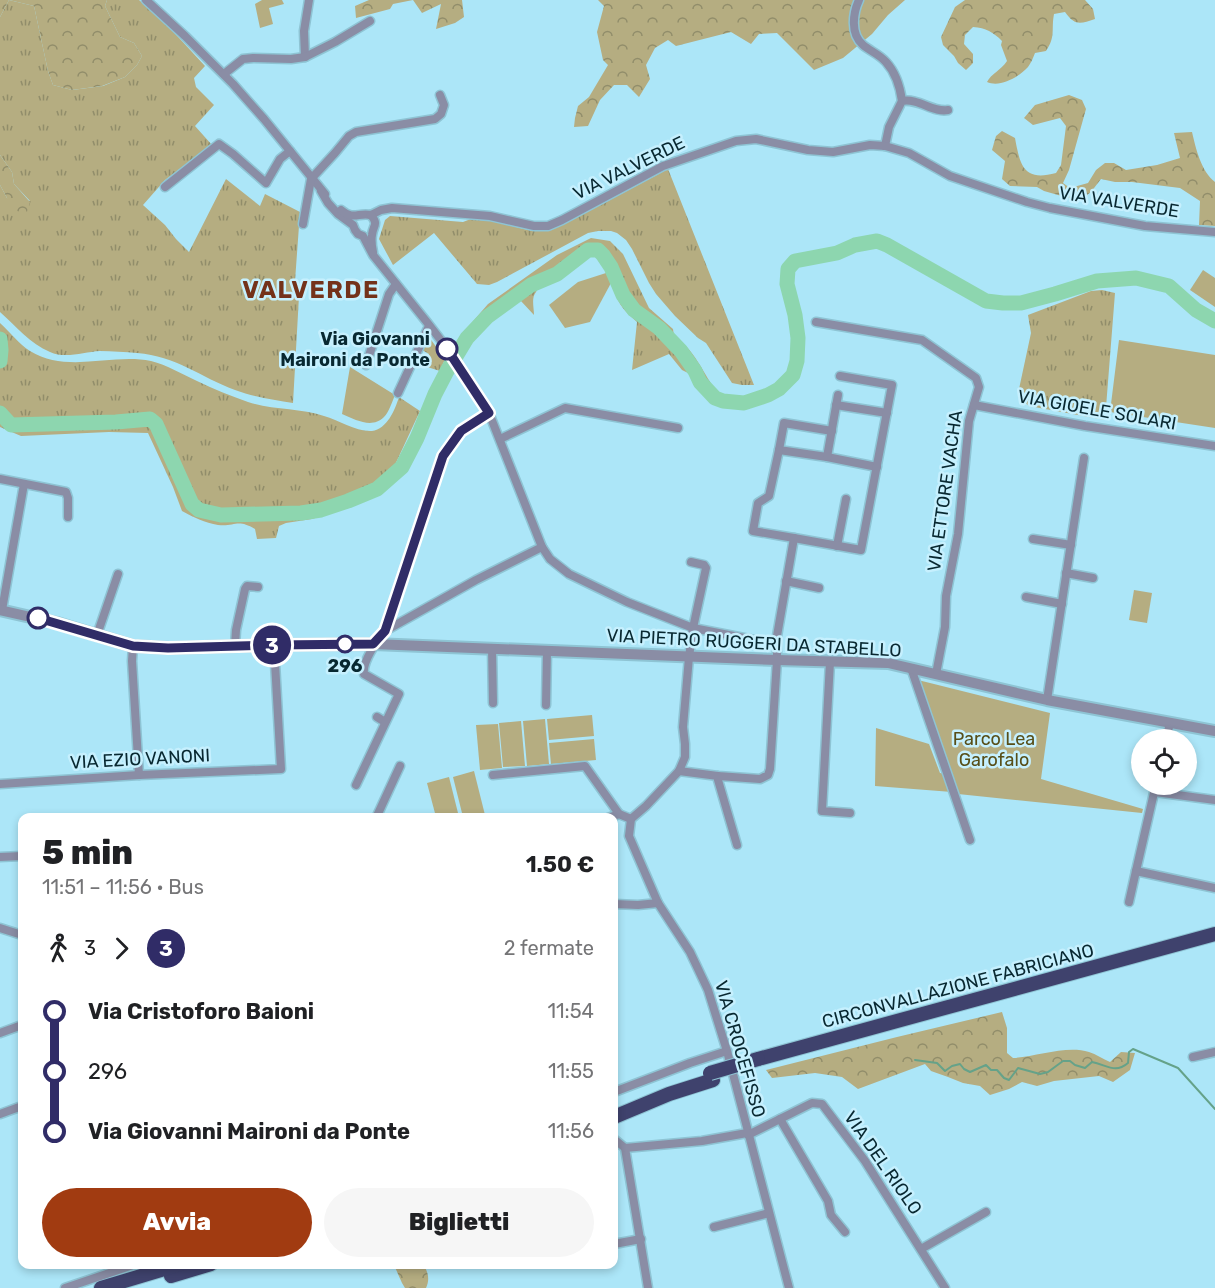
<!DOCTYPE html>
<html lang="it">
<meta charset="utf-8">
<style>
:root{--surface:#fff;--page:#f6f6f6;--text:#202124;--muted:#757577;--accent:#a13b11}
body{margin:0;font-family:Rubik,sans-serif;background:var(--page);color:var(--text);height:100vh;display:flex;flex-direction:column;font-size:22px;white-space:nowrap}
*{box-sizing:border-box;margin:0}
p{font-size:20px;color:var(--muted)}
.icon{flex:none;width:33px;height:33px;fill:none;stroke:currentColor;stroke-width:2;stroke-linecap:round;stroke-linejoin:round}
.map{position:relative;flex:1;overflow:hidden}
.side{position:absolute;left:18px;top:813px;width:600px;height:456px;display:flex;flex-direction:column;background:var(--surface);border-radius:12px;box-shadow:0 3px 9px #0003}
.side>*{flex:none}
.badge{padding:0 12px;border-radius:20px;font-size:21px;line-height:39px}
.controls{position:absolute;left:1131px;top:729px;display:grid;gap:12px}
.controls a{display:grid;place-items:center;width:66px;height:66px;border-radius:50%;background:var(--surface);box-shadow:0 3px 9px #0003;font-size:30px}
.map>.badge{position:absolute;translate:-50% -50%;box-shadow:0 0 0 3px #fff}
.legs{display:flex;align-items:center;gap:9px;height:66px;padding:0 24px;font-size:20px}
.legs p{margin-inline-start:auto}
.head{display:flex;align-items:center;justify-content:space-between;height:102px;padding:0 24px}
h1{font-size:33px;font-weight:800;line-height:45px}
.primary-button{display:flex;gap:12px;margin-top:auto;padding:12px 24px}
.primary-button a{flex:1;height:69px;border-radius:36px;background:var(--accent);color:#fff;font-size:24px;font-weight:800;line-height:69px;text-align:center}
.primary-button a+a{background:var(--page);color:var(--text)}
ul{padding:0 24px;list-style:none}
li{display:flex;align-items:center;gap:21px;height:60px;font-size:22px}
li i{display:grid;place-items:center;width:9px;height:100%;margin:0 8px;background:currentColor}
li i::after{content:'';width:15px;height:15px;margin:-8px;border:4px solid;border-radius:50%;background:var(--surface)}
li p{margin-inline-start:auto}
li:first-child i{background:linear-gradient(#0000 50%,currentColor 0)}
li:last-child i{background:linear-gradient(currentColor 50%,#0000 0)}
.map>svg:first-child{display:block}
.grass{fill:url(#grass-tufts)}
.forest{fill:url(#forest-crowns)}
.green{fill:#b5ad81}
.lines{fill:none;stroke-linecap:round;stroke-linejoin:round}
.stream{stroke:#65a289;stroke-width:2}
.river{stroke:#8dd6af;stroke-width:15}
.minor-casing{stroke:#8ec4d4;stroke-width:11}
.tertiary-casing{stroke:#8ec4d4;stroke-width:14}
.trunk-casing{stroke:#8ec4d4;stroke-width:16}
.minor{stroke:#8a8da5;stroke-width:8}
.tertiary{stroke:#8a8da5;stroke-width:10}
.trunk{stroke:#3f426d;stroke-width:14}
.trunk-bridge-casing{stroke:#8ec4d4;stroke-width:16;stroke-linecap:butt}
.trunk-bridge{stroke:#3f426d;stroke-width:14}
.line-1-casing{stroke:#fff;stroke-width:14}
.line-1{stroke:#302c67;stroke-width:9}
.stop-1-dot{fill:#fff;stroke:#302c67;stroke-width:3}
.labels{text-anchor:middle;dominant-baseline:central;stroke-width:5;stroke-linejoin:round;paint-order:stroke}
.street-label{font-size:18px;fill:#082831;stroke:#c6f0fe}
.stop-label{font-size:18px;font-weight:bold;fill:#082831;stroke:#c6f0fe;text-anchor:end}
.park-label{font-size:18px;fill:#574e18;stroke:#c6f0fe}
.district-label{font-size:24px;font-weight:bold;letter-spacing:1.5px;fill:#74321a;stroke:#c6f0fe}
</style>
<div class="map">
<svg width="1215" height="1288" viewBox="0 0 1215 1288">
<defs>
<pattern id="grass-tufts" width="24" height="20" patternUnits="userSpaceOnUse" patternTransform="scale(1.5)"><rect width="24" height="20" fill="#b5ad81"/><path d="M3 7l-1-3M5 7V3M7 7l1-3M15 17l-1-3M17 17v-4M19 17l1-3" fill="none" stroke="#918d6a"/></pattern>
<pattern id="forest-crowns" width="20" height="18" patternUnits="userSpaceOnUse" patternTransform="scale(1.5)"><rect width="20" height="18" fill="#b5ad81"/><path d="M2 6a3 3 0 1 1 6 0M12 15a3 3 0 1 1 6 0" fill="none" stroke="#918d6a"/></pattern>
</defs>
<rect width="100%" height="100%" fill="#ace6f8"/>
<g class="grass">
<path d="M9 0 34 6 48 71 53 85 72 90 103 86 125 77 137 65 142 56 134 43 120 37 105 6 107 0H139L168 26 205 66 194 78 196 87 214 105 195 126 212 145 165 180 143 205 165 225 176 239 189 252 226 179 260 206 265 194 300 212 294 295 299 296 293 403C274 400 254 397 235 390 200 377 176 356 137 353 125 352 112 351 100 351 84 352 65 359 50 352 30 344 16 326 0 312V185L7 198 30 201 14 184 12 172 0 155V17Z"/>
<path d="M668 169 754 385H742L732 383 706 343 698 338 675 316 656 294 649 283 632 249 626 240 617 233 611 231H598L588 233 497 282 489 285 477 284 434 233 393 265 379 239 385 220 390 216 463 222 476 217 532 231 550 229 572 220Z"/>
<path d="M591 238 610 241 623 254 649 308 673 329 674 336C693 349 700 366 712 385L682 370 669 354 632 370 637 322C629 315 620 307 617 297 616 294 616 291 616 288 615 272 614 260 602 250 598 247 593 246 589 248 580 251 579 258 573 264 563 276 544 278 536 292 531 298 534 307 534 315L520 300 485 324 479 333 469 326 488 304 557 255Z"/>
<path d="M1102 290 1115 293 1105 420 1029 406 1018 397 1019 389 1031 333 1028 315 1091 291Z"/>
<path d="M0 323C10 332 19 344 30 351 68 374 111 353 151 361 167 365 182 374 197 381 213 389 231 396 248 402 272 410 300 408 324 416 339 420 356 432 372 431 387 429 395 410 399 397L420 411 394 467 372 486 357 493 335 500 346 508 312 519 286 523 279 526 276 538 257 539 255 529C237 518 235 527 218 525 205 523 193 517 182 511L173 487 148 433 109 432 21 436 0 427Z"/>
<path d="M429 337 445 359 440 371 424 366 429 354 422 350Z"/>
</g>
<g class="forest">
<path d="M0 0H107L105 6 120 37 134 43 142 56 137 65 125 77 102 86 72 90 53 85 48 71 34 6 9 0 0 17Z"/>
<path d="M369 0H413L393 4 390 9 356 18 355 6Z"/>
<path d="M413 0H462L464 17 455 23 436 29 441 4 422 13Z"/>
<path d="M598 0H905L888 15 872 34 843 58 814 70 777 33 759 34 751 44 731 32 676 46 668 40 655 48 646 65 650 79 639 97 627 85H614L600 100 588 126 574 127 575 118 578 106 589 97 608 65 603 60 597 32 604 6Z"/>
<path d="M965 0H1085L1093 9 1095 19C1080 24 1075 26 1065 12L1054 14C1051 30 1056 36 1046 51L1035 53C1033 58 1031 63 1028 67 1019 77 1000 88 987 82 991 74 1001 70 1007 61L1001 45 1002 41C993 32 986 28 973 27L965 35 964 44 973 54V63L966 70 958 63 954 56 943 45 941 37 955 7Z"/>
<path d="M1069 95 1082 100 1086 109 1069 170 1063 183 1070 188 1088 183 1096 170 1105 163H1114L1126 170 1157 165 1180 158 1174 133 1192 132C1196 149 1201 171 1215 182V226L1199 225 1200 201 1180 188 1132 182H1115L1101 179 1091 192 1079 201 1044 191 1037 187 1010 186 1002 179 1005 161 992 150 996 136 1002 131 1015 138C1020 165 1023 182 1056 173L1061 165 1066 126 1060 118 1033 125 1024 118 1035 105Z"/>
<path d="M0 155 12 172 14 184 30 202 27 212 22 213 17 211 7 198 0 185Z"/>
<path d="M1002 1012 1007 1028V1053L1013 1058C1036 1057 1066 1045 1089 1052 1096 1054 1103 1059 1110 1062L1121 1052 1135 1053 1130 1070 1113 1082 1099 1076 1054 1081 1037 1086 1022 1082 1009 1089 990 1095 980 1086 963 1083 948 1077 931 1071 925 1064 858 1089 842 1077 815 1073 772 1078 766 1070 897 1037Z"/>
<path d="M394 1265H424C428 1273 430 1279 426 1288H405L402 1283Z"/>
</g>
<g class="green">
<path d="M262 0H282L284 4 269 8 273 24 260 28 255 4Z"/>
<path d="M1203 270 1215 278V307L1190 290Z"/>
<path d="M606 273 611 283 590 322 565 328 549 305 578 282Z"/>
<path d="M1119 340 1215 355V428L1110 412Z"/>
<path d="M350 367 395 395C392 402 389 412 384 417 372 429 356 420 342 414Z"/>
<path d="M1134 590 1152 593 1147 623 1129 620Z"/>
<path d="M918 680 1050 713 1041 779 1143 809 1142 813 958 794Z"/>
<path d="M592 715 594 736 549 740 547 719Z"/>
<path d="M545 719 549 764 527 766 523 721Z"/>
<path d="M521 721 525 766 503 767 499 723Z"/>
<path d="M498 724 502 768 480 770 476 725Z"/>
<path d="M876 728 929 744 940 773 946 774 952 792 875 786Z"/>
<path d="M594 739 596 760 551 764 549 743Z"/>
<path d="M474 771 485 815 477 817H463L453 777Z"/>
<path d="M449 777 459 817H436L427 783Z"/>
</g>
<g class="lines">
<path class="stream" d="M915 1060 937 1063 945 1071 952 1066 960 1064 964 1069 970 1072 986 1065 991 1070H997L1004 1078 1009 1080 1018 1068 1040 1074 1048 1072 1063 1061H1070L1075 1065 1085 1068 1092 1062C1107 1065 1115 1074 1128 1063L1129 1052 1133 1049 1178 1068 1215 1109"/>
<g class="river">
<path d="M0 339 1 350 0 361"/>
<path d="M0 413 11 425 116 422 150 419 156 424 192 504 199 510 221 515 301 513 321 510 348 501 377 489 402 467 417 438 435 394 447 371 467 338 487 317 531 285 557 274 588 250H598L603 255 611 267 623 295 634 310 659 328 681 351 695 371 700 382 715 398 723 401 744 403 768 395 779 389 793 375 797 361 798 338 795 315 787 284 788 269 795 261 837 253 855 245 877 241 887 245 986 301 1003 303H1021L1055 294 1097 281 1136 278 1169 286 1196 310 1215 321"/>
</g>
<g class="minor-casing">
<g id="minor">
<path d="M146 0 185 36 233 84 264 119 325 194"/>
<path d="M859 0C853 13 850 34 863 45 870 51 879 54 886 62 896 73 900 86 902 101"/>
<path d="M305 57 304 31 309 0"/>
<path d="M224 74 243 59 253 58 291 59 305 57 335 42 370 21"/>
<path d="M885 146 889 127 902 101C919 98 933 113 948 110"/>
<path d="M165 187 219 144 233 154 266 183 280 159 290 151"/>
<path d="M321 191 328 203 338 214 353 225 355 230 358 234 363 236 373 255 426 321 450 352 489 413 542 547 550 559 569 574 627 602 693 628 765 642 776 643"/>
<path d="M341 210C354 221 358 212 371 215"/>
<path d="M371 215 381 210 392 208 490 216 534 226H548L562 220 663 166 736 141 756 139 808 150 833 152 870 145 885 146 909 153 950 176 1027 202 1050 208 1145 226 1215 232"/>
<path d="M371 215C379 225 373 225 372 235 371 240 372 247 373 252"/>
<path d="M303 224 311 179 335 153 349 136 356 132 435 119 441 114 444 105 440 95"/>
<path d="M816 322 922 340 976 378 979 387 969 421 958 534 946 596 945 627 936 674"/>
<path d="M366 365 389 294 396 284"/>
<path d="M398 393 429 326"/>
<path d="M836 405 887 413"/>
<path d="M974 405 1085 426 1215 446"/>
<path d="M832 431 784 423 779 450 827 457 877 467"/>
<path d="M500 439 565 408 678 428"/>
<path d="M779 450 769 496 758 503 753 531 794 538"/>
<path d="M827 457 838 395"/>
<path d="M0 479 66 492 68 498V517"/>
<path d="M1033 539 1071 545"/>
<path d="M837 546 846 499"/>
<path d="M691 562 704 565 706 568 693 628 689 657 683 727 685 744V757L679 771 646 806 631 819 629 836 658 903 690 952 708 990 712 1003 727 1051 789 1288"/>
<path d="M1066 573 1093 578"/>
<path d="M786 581 819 588"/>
<path d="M1026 597 1062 604"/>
<path d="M2 610 24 484"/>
<path d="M385 631 443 455 461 431 489 413"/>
<path d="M97 635 118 574"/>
<path d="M133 646 132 661 139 775"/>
<path d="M235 646 236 630 245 589 247 586 258 587"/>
<path d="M492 648 493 703"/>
<path d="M830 662 822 811 850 813"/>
<path d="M911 668 970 840"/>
<path d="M1047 700 1084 458"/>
<path d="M546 705 547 650"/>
<path d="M377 717 385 722"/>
<path d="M1166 740 1170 723"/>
<path d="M679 771 718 776 760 779 768 775 770 769 777 660V636L794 538 861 550 892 385 840 376"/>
<path d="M493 775 585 766 619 814"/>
<path d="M718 776V780L737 845"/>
<path d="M0 784 139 775 281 769 274 645"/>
<path d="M1156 784 1136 871 1215 888"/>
<path d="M356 785 399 694 364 674C362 662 377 640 385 631L476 580 542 547"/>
<path d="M1155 792 1215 800"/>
<path d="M376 818 400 766"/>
<path d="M608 818 619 814 631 819"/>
<path d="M0 857 22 856"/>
<path d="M1129 902 1136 871"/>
<path d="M614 904 638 905 658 903"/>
<path d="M0 928 22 935"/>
<path d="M0 1033 22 1025"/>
<path d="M1193 1057 1215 1052"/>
<path d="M614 1092 690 1063 727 1051"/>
<path d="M0 1114 22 1106"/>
<path d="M780 1119 828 1201 831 1215 845 1232"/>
<path d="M748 1135 812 1103 822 1104 865 1161 945 1288"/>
<path d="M614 1139 625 1148 648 1288"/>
<path d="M625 1148 702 1141 747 1133"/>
<path d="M714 1227 769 1213"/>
<path d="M614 1244 641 1239"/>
<path d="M921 1249 986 1212"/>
<path d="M65 1288 136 1264"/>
</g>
</g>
<g class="tertiary-casing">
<path id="tertiary" d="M0 610 57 623 133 646 169 648 274 645 373 644 777 660 888 663 1047 700 1215 731"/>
</g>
<g class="trunk-casing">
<g id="trunk">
<path d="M758 1059 1215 934"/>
<path d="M614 1117 669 1094 713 1080"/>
<path d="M171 1276 211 1264"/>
<path d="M101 1288 181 1264"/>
</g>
</g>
<use href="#minor" class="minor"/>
<use href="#tertiary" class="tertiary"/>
<use href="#trunk" class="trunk"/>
<g class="trunk-bridge-casing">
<path id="trunk-bridge" d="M710 1073 758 1059"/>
</g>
<use href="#trunk-bridge" class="trunk-bridge"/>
</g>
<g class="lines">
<g class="line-1-casing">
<path id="line-1" d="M38 618 133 646 168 648 274 645 373 644 385 631 443 456 461 431 489 413 447 349"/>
</g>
<use href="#line-1" class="line-1"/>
</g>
<g class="stop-1-dot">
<circle cx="447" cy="349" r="10"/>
<circle cx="38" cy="618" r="10"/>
<circle cx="345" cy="644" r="8"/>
</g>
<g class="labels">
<g class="street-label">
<text transform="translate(629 168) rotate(-26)">VIA VALVERDE</text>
<text transform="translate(1119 202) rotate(9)">VIA VALVERDE</text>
<text transform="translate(1097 410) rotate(10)">VIA GIOELE SOLARI</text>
<text transform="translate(945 491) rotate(-82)">VIA ETTORE VACHA</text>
<text transform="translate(754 643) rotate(3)">VIA PIETRO RUGGERI DA STABELLO</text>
<text transform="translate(140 759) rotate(-3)">VIA EZIO VANONI</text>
<text transform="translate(958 986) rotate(-15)">CIRCONVALLAZIONE FABRICIANO</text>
<text transform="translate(740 1049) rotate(74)">VIA CROCEFISSO</text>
<text transform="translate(883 1163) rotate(55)">VIA DEL RIOLO</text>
</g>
<g class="stop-label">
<text x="430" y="339">Via Giovanni<tspan x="430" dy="21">Maironi da Ponte</tspan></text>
<text x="345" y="666" text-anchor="middle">296</text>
</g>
<g class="park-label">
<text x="994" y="739">Parco Lea<tspan x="994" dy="21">Garofalo</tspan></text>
</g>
<g class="district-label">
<text x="311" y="290">VALVERDE</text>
</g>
</g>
</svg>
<div class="controls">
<a><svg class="icon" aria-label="locate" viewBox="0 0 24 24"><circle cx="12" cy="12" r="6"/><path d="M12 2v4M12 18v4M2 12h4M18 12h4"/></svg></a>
</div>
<b class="badge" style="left:272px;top:645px;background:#302c67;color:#fff">3</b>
<section class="side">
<div class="head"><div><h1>5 min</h1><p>11:51 – 11:56 · Bus</p></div><b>1.50 €</b></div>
<div class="legs"><svg class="icon" aria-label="walk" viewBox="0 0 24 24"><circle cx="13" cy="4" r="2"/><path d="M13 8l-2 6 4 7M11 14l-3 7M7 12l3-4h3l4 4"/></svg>3<svg class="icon" aria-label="forward" viewBox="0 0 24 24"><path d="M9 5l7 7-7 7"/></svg><b class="badge" style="background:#302c67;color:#fff">3</b><p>2 fermate</p></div>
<ul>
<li><i style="color:#302c67"></i><b>Via Cristoforo Baioni</b><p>11:54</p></li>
<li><i style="color:#302c67"></i><span>296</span><p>11:55</p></li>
<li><i style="color:#302c67"></i><b>Via Giovanni Maironi da Ponte</b><p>11:56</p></li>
</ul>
<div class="primary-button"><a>Avvia</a><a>Biglietti</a></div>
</section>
</div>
